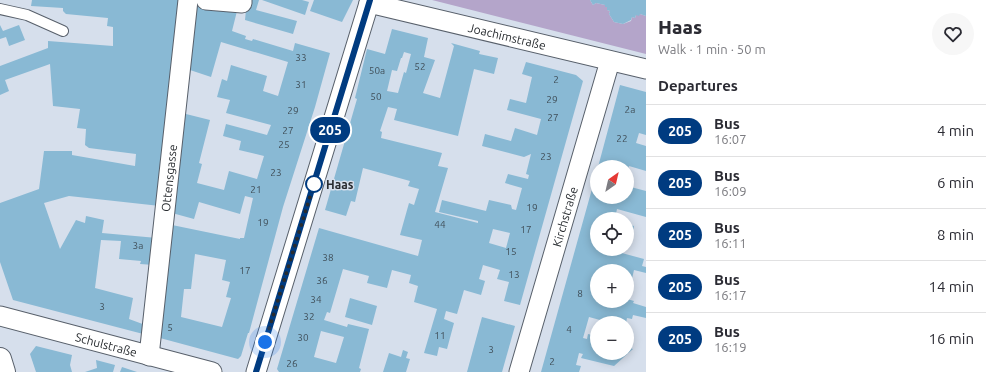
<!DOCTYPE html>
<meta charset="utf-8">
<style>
:root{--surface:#fff;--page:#f7f7f7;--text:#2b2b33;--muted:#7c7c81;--line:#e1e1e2}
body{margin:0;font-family:Ubuntu,sans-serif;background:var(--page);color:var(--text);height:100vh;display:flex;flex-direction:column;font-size:15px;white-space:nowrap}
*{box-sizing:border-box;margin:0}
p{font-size:13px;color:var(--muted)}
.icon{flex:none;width:22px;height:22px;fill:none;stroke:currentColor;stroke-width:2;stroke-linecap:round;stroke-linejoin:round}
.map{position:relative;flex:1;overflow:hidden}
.sheet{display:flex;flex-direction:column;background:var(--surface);width:340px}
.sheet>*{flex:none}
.badge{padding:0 8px;border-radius:13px;font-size:14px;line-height:26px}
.needle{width:26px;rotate:34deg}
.fabs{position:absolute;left:590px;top:160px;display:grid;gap:8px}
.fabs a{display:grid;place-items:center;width:44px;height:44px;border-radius:50%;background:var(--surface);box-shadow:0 2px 10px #0003;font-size:20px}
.you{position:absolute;width:20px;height:20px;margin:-10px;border:3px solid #fff;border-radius:50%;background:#1a73e8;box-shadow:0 0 0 6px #1a73e833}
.map>.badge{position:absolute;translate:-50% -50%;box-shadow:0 0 0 2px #fff}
h2{padding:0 12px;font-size:15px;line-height:36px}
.round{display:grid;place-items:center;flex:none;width:42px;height:42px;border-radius:21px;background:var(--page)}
.summary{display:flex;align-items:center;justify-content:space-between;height:68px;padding:0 12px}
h1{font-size:19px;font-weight:800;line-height:30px}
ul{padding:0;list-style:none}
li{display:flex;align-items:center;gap:12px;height:52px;padding:0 12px;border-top:1px solid var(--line)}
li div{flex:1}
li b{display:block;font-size:15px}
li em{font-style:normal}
li .badge{min-width:44px;font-weight:700;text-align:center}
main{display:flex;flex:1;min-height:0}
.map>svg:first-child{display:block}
.green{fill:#b4a5ca}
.building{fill:#89b9d4;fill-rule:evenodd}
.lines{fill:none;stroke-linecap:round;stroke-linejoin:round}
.lane-casing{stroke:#58606b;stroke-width:12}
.street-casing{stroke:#58606b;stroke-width:21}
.secondary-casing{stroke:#58606b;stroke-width:24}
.lane{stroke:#fff;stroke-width:10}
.street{stroke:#fff;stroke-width:19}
.secondary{stroke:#fff;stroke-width:22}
.line-casing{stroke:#fff;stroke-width:9}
.line{stroke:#003b80;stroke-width:6}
.walk{stroke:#282c30;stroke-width:4;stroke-dasharray:0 7.2}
.stop-dot{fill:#fff;stroke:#003b80;stroke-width:2}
.labels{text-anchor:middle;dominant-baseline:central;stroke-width:3;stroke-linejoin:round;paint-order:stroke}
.number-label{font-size:10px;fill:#404f59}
.street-label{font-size:12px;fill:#282c30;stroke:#d6dfec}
.stop-label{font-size:12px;font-weight:bold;fill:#282c30;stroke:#d6dfec;text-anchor:start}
</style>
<main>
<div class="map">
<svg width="646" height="372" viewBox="0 0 646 372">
<rect width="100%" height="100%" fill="#d6dfec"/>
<path class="green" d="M432 0H590L593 5 596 3 605 5V7H607V10L610 11 609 14 614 22 623 24 631 21 632 17 635 18 636 15 640 14 646 16V54Z"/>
<g class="building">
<path d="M32 0H179L160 206 69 196 44 203 60 249 76 220 85 223 86 216 104 220 102 233 157 238 154 265 140 264 141 261 119 259 121 241 101 240 95 288 133 298 129 319 148 326 147 335 13 300 0 262V203L39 189 44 151H72V155L135 166 136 154 89 148 85 145 86 129 77 128 80 109 53 106 50 64 5 80 9 91 0 95V66L48 48V41L113 46V27L107 26 108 18 66 14 63 11V8L31 6Z"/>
<path d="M247 0H259L256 10 297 21 293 34 245 20Z"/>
<path d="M262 0H302L309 2 305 15Z"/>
<path d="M314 0H353L342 22 310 11Z"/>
<path d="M590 0H646V16L640 14 639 16 636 15 635 18 632 17 631 20 623 24 614 22 609 14 610 11 607 10V7H605V5L596 3 593 5Z"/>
<path d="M194 5 207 7H238L232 31 246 36 245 39 252 41 253 39 293 51 295 43 330 53 315 107 283 207 249 333H248L241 356 238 359 160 338 172 225 240 239V238H244L253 198 245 196 240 214 199 202 194 219 172 213 182 113 210 120 199 163 202 164 197 183 224 190 229 171 257 179 264 156 239 150 241 141 223 136 226 124 267 135 271 125 226 113 230 100 217 97 222 79 227 81 231 65 267 76 263 91 278 96 288 62 221 42 211 77 187 69ZM195 254 226 260 222 280 230 282 226 297 231 298 222 327 181 317 184 289H191Z"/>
<path d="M0 25 3 31 19 25 25 40 9 46 6 37 0 39Z"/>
<path d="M392 29 428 38 424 57 435 60 423 93 440 98 454 46 451 43 480 51 479 54 498 58 494 74 474 69 458 136 394 120 397 109 388 107 380 131 382 132 381 138 442 153 438 166 448 168 435 212 478 223V221L439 212 442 200 486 211 489 200 511 205 512 209 516 210 522 188 505 183 508 174 528 179 529 175 526 174 531 154 524 157 482 146 485 134 511 141 515 128 537 135 541 119 507 110 510 99 526 103 532 77 522 74 526 62 576 75 583 81 520 305 504 301 509 282 497 279 500 270 483 265 479 279 485 281 481 295 464 290 457 314 446 311 444 319 454 323 447 349 439 347 437 356 424 353 437 309 414 302 418 286 409 283 411 275 392 270 387 288 367 283 369 276 343 269 330 313 327 312 324 320 347 327 348 324 369 329 359 368 361 369 360 372H279L277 369 319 228 418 256 422 240 400 235 409 203 414 205 419 189 408 186 410 181 363 168 355 202 351 201 346 216 325 210 357 99 355 98 367 49 385 54ZM404 52 411 54 406 73 404 72 398 93 387 91 392 70 397 71 401 58H402ZM493 229 510 233 506 248 489 243ZM321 331 344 337 336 363 314 357Z"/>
<path d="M620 85 646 92V135L639 133 636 143 646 146V171L629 166 627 172V167H598Z"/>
<path d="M597 171V197H627V186L646 191V217L617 209 615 219H597V249H607L644 259 642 266 646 267V273L634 270 631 283 627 282V271H597L596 291H597V301H627V299L634 301 633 303 646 307V318L633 315 632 319 627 318 626 323H611L589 317 583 338 587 339 588 334 597 336V353H627V347L633 349 614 366 581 358 583 354 579 353 576 365 581 366 579 372H541Z"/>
<path d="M627 224 634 226 632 235 627 233Z"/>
<path d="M350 298 377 306 372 325 345 317Z"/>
<path d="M482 317 515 326 502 372H467Z"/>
<path d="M36 346 72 355 70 365 72 372H36L30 354Z"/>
<path d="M403 350 408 352 406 358 410 359 406 372H383L389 353 401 357Z"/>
<path d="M96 360 115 365 113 372H85L97 368Z"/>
<path d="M122 367 137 372H120Z"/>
</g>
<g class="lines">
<g class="lane-casing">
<path id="lane" d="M0 9 27 15 63 31"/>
</g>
<g class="street-casing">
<g id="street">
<path d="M206 0 242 3V0"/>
<path id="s1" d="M369 3 646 69"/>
<path id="s2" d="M0 316 212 372"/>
<path id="s3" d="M149 356 188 0"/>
<path d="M256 372 370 0"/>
<path id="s4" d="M519 372 610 61"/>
</g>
</g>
<g class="secondary-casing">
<path id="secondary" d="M0 359 4 372"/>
</g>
<use href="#lane" class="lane"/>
<use href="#street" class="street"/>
<use href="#secondary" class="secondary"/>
</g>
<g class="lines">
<g class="line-casing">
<path id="line" d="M256 372 370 0"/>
</g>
<use href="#line" class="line"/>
<path class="walk" d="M265 342 314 184"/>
</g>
<circle class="stop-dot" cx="314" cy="184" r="8"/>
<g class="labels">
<g class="number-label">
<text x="301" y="57">33</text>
<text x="420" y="66">52</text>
<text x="377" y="70">50a</text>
<text x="556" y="79">2</text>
<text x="301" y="84">31</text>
<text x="376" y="96">50</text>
<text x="552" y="99">29</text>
<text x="630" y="109">2a</text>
<text x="293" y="110">29</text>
<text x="553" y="117">27</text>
<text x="288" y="130">27</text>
<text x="622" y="138">22</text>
<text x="284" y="144">25</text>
<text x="546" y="156">23</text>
<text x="276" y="172">23</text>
<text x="256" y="189">21</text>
<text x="532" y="207">19</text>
<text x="263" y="222">19</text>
<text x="440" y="224">44</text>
<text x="526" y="229">17</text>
<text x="138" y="245">3a</text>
<text x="511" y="251">15</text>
<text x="328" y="257">38</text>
<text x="245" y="270">17</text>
<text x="514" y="274">13</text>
<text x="322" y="280">36</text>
<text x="580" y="293">8</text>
<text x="316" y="299">34</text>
<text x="102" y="306">3</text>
<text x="309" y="316">32</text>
<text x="170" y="327">5</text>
<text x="569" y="329">4</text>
<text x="440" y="335">11</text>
<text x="303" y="337">30</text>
<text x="491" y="349">3</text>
<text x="552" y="361">2</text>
<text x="292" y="363">26</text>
</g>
<g class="street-label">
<text stroke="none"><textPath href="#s1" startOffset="142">Joachimstraße</textPath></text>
<text stroke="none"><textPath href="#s3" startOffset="179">Ottensgasse</textPath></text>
<text stroke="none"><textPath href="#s4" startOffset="162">Kirchstraße</textPath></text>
<text stroke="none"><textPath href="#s2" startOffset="110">Schulstraße</textPath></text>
</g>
<g class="stop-label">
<text x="326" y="184">Haas</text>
</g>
</g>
</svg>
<div class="fabs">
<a><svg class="needle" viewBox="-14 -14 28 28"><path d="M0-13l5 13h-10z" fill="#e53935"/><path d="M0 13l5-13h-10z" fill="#7c7c81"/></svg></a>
<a><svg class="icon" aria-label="locate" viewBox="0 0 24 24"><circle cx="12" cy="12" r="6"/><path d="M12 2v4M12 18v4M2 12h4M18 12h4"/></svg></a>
<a>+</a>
<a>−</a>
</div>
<div class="you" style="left:265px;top:342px"></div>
<b class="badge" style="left:330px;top:130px;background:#003b80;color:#fff">205</b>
</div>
<section class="sheet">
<div class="summary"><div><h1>Haas</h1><p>Walk · 1 min · 50 m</p></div><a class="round"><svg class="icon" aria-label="heart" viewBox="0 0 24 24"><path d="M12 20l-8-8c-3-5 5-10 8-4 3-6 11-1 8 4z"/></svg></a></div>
<h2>Departures</h2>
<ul>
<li><span class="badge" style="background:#003b80;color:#fff">205</span><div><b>Bus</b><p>16:07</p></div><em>4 min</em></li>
<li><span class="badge" style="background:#003b80;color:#fff">205</span><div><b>Bus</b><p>16:09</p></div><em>6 min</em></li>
<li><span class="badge" style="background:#003b80;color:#fff">205</span><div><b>Bus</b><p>16:11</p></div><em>8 min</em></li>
<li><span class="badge" style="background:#003b80;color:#fff">205</span><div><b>Bus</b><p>16:17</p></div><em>14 min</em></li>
<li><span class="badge" style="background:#003b80;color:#fff">205</span><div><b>Bus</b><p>16:19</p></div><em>16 min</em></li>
</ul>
</section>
</main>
